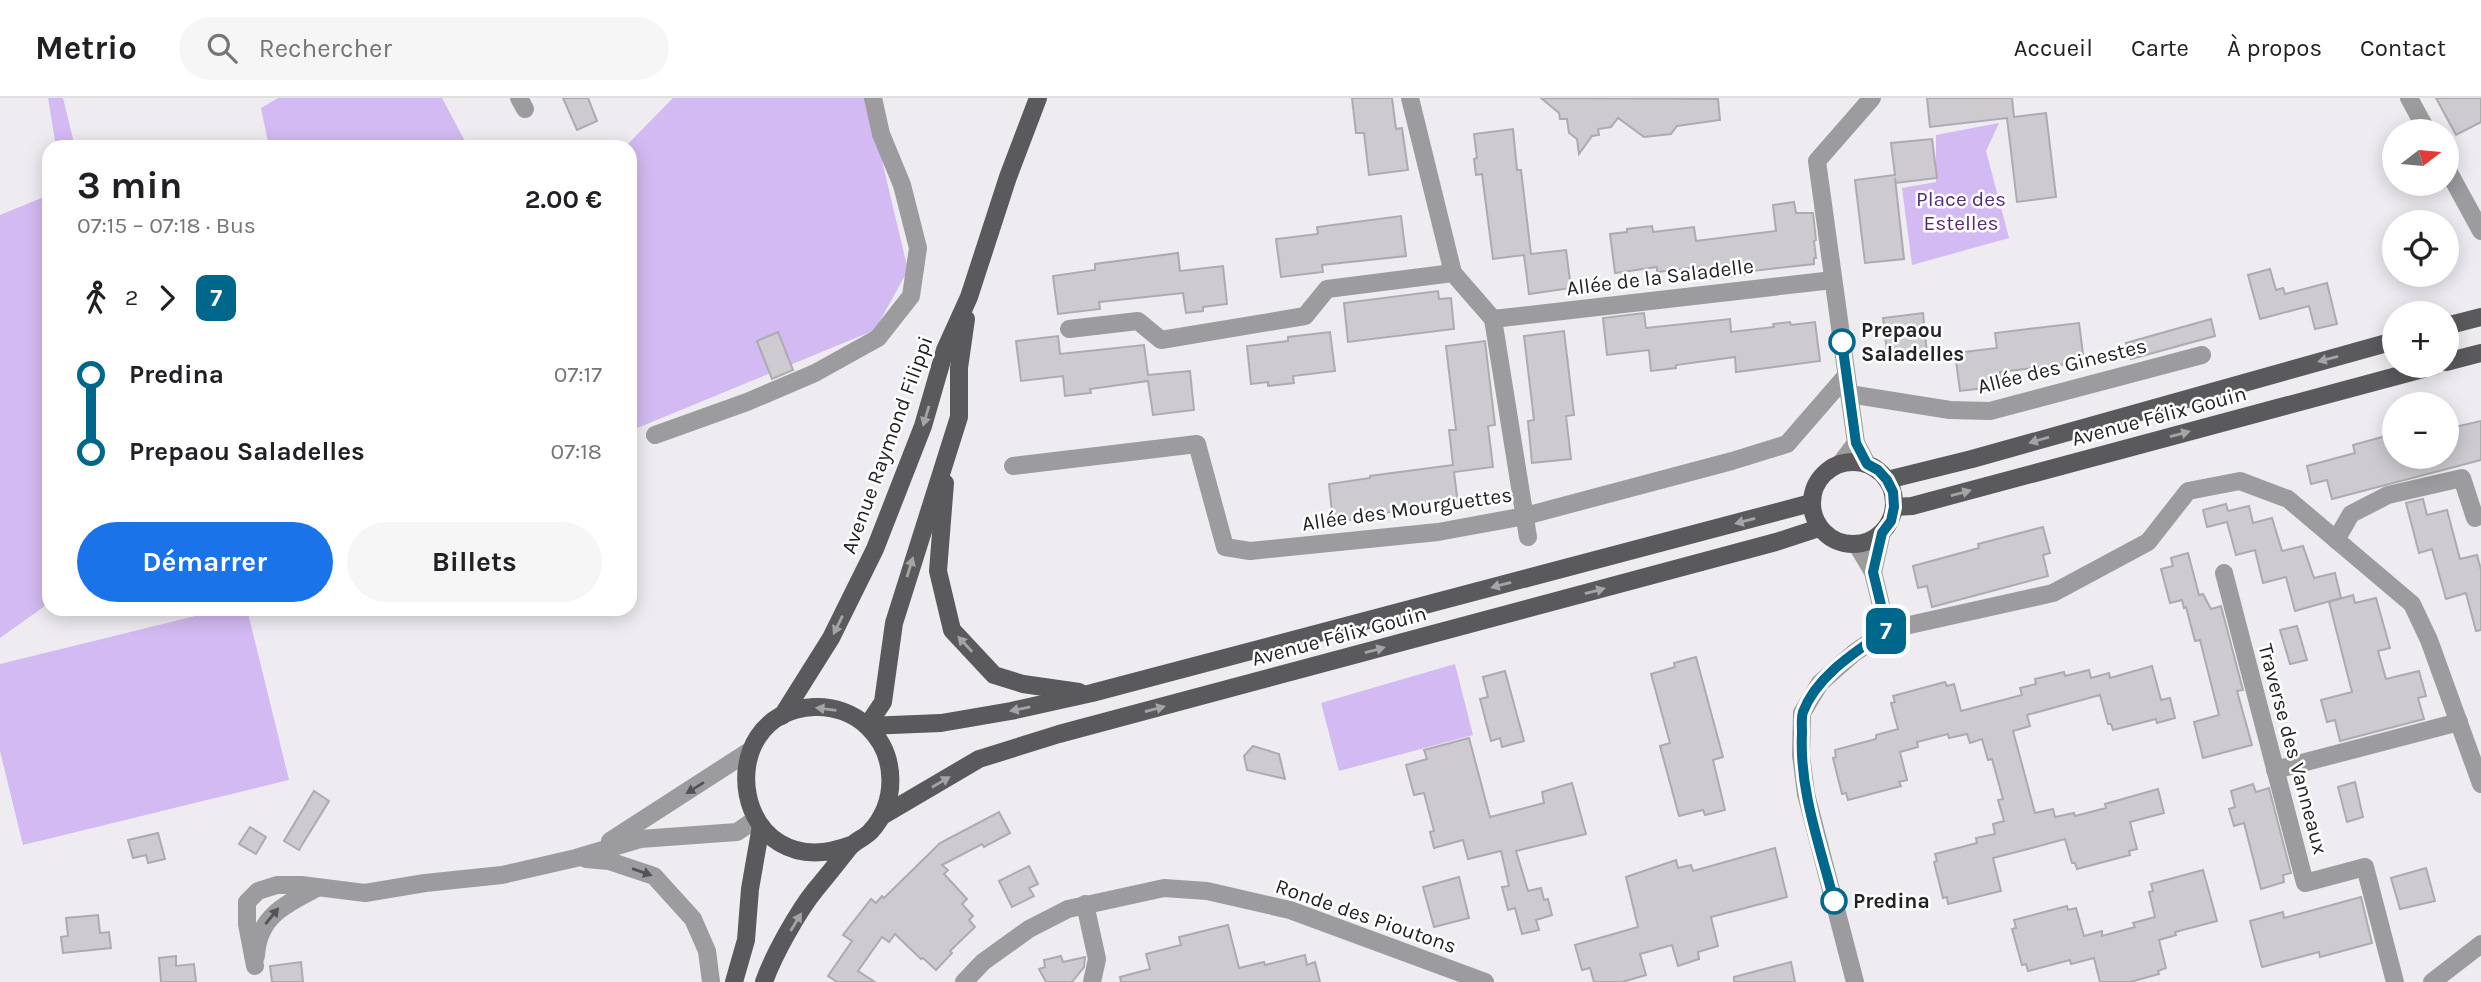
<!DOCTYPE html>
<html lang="fr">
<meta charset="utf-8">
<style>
:root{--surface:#fff;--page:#f6f6f6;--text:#202124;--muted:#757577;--line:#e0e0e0;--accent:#1a73e8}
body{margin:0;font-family:Karla,sans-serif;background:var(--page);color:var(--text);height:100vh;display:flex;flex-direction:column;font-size:26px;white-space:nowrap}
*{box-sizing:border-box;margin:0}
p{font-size:23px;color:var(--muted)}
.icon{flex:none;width:38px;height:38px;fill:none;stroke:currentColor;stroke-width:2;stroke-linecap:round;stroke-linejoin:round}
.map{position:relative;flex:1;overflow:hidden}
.sheet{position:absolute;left:42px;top:42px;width:595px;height:476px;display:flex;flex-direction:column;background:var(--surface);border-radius:21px;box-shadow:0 4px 18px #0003}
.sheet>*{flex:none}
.badge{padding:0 14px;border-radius:10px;font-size:24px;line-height:46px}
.needle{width:46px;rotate:74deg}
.buttons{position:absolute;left:2382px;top:21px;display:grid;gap:14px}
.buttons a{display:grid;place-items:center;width:77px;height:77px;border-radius:50%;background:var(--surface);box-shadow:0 4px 18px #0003;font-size:35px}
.map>.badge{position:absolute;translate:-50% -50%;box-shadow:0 0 0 4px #fff}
.legs{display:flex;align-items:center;gap:10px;height:77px;padding:0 35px;font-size:23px}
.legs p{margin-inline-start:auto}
.head{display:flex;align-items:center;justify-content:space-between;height:119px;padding:0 35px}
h1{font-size:38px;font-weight:700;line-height:52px}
.button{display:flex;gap:14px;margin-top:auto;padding:14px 35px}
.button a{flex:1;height:80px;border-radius:42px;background:var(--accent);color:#fff;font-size:28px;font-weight:700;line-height:80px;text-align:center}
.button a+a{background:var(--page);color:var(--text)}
ul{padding:0 35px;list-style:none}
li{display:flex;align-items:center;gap:24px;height:77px;font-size:26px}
li i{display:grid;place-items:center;width:10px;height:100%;margin:0 9px;background:currentColor}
li i::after{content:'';width:18px;height:18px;margin:-9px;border:5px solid;border-radius:50%;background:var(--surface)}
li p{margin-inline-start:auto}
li:first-child i{background:linear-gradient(#0000 50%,currentColor 0)}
li:last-child i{background:linear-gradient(currentColor 50%,#0000 0)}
header{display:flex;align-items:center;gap:42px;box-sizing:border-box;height:98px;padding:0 35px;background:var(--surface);border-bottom:2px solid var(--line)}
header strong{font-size:33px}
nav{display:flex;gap:38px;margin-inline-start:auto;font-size:24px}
.search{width:490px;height:63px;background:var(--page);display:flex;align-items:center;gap:18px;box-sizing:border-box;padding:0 24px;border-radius:38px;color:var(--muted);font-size:26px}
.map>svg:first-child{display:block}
.green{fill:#d3baf2}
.building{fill:#cdcbd0;stroke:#adabb0;stroke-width:2}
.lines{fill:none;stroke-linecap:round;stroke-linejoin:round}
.minor{stroke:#9c9b9d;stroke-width:18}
.major{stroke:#5a595c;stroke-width:18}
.oneway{fill:#a4a4a5}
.oneway2{fill:#535254}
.line-1-casing{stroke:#fff;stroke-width:16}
.line-1{stroke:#00678c;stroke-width:10}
.stop-1-dot{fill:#fff;stroke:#00678c;stroke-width:3.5}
.labels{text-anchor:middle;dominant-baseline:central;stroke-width:5;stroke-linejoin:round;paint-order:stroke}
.park-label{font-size:21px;fill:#542b7a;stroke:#fff}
.street-label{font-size:21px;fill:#232224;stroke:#fff}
.stop-label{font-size:21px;font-weight:bold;fill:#232224;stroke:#fff;text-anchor:start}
</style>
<header>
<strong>Metrio</strong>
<div class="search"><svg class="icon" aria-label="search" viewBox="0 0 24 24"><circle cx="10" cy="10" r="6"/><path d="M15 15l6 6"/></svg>Rechercher</div>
<nav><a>Accueil</a><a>Carte</a><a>À propos</a><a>Contact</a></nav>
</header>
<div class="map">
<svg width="2481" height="884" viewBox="0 0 2481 884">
<rect width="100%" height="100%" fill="#eeebf1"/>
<g class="green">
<path d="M48 0H63L75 49H56Z"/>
<path d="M278 0H442L468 49H269L261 10Z"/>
<path d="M673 0H871L883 67 908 172 875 232 630 333V49H625Z"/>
<path d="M1999 25 1986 53 2009 140 1912 167 1902 90 1936 84V37Z"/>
<path d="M49 97V505L0 540V117Z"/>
<path d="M224 511H247L289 682 23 747 0 653V566Z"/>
<path d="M1455 566 1473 637 1339 673 1321 605Z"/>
</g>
<g class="building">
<path d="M563 0H588L597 23 577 32Z"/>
<path d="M1352 0H1392L1396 31 1402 30 1408 72 1369 77 1364 35H1356Z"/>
<path d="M1541 0 1718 1 1720 22 1677 28 1671 36 1644 39 1618 20 1611 29 1598 31 1599 37 1592 38 1579 56 1577 41 1569 35 1567 21H1560L1559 15Z"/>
<path d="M1927 0H2012L2014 19 2046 15 2056 99 2017 104 2007 20 1930 29Z"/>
<path d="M2436 0H2481V24L2456 37Z"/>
<path d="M1513 31 1517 72H1521L1531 156 1566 152 1571 190 1529 196 1524 157 1493 161 1482 76 1476 77 1474 61 1477 60 1474 36Z"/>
<path d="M1932 41 1937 80 1896 85 1895 80 1904 161 1865 165 1855 82 1895 77 1891 45Z"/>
<path d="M1794 104 1796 115H1813L1816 142 1814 143 1816 160H1814V166L1743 174 1744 177 1701 182 1699 169 1657 174V169L1615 175 1610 136 1627 134V131L1652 128 1653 134 1694 129 1696 143 1776 133 1773 107Z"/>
<path d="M1401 118 1406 158 1322 167 1323 174 1281 179 1276 141 1318 136 1317 129Z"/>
<path d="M1178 155 1180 173 1223 168 1227 206 1203 209V213L1186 215 1183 195 1099 204 1100 211 1058 216 1053 178 1095 172V166Z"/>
<path d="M2270 171 2276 192 2283 190 2285 196 2327 185 2337 226 2315 231 2309 208 2260 221 2248 177Z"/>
<path d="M1438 193 1439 201 1451 200 1454 231 1348 244 1344 205Z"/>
<path d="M1644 215 1646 230 1730 221 1731 234 1774 229 1773 226 1790 224 1791 227 1815 224 1820 263 1736 274 1735 259 1676 267V270L1651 273 1649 252 1607 257 1603 220Z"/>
<path d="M1923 215 1927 257 1888 262 1883 220Z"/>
<path d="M2211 221 2215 238 2131 261 2126 245Z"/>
<path d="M2079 225 2084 264 2000 274 2001 288 1960 293 1955 255 1997 250 1995 235Z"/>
<path d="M1564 233 1574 317 1566 318 1571 361 1532 365 1528 323 1534 322 1524 238Z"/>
<path d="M778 234 793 272 772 281 757 243Z"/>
<path d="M1330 234 1335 273 1293 278 1294 285 1268 288V284L1251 286 1247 248 1288 243V239Z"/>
<path d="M1058 238 1060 256 1144 247 1148 277 1190 273 1194 312 1153 317 1148 283 1090 291 1091 295 1065 298 1063 278 1021 283 1016 243Z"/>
<path d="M1485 243 1495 327 1488 328 1493 369 1454 374 1458 406 1374 416 1375 423 1358 425V421L1333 424 1329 386 1370 380V378L1453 367 1449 332H1456L1446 248Z"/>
<path d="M2481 323V362L2332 401 2327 382 2311 386 2307 368 2355 355 2353 347 2386 338 2389 346 2394 345V359H2446V331Z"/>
<path d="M2423 401 2427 417 2447 412 2460 461 2477 457 2481 472V532L2476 533 2466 495 2446 501 2432 451 2419 455 2406 405Z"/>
<path d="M2226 406 2228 413 2249 408 2253 425 2272 420 2282 453 2303 448 2314 480 2335 475 2341 500 2295 513 2286 479 2263 485 2255 452 2236 457 2227 424 2207 429 2203 412Z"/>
<path d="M2043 429 2050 455 2043 457 2048 478 1932 509 1927 488 1918 490 1913 468 1979 450 1978 446Z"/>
<path d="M2188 455 2199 497 2203 496 2211 511 2221 508 2243 592 2237 593 2252 647 2203 660 2194 624 2219 617 2200 542 2195 543 2186 509 2184 510 2182 502 2170 505 2161 471 2173 468 2171 460Z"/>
<path d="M2353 497 2355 505 2376 500 2390 550 2378 553 2386 581 2419 573 2426 598 2418 600 2424 621 2340 643 2335 622 2327 624 2321 602 2352 594 2329 504Z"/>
<path d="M2297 528 2307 562 2290 566 2280 532Z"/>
<path d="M1696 559 1723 659 1713 662 1725 712 1705 717 1703 712 1679 718 1660 648 1670 645 1651 576 1675 569 1674 565Z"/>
<path d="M2152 568 2161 602 2170 600 2175 620 2157 625 2156 621 2113 632 2111 626H2108L2100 597 2027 617 2030 628 2013 633 2035 715 2053 711 2055 719 2074 715 2075 718 2106 710 2105 706 2158 691 2164 715 2130 724 2137 751 2129 753 2130 757 2077 771 2075 765H2072L2065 741 2028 751 1993 760 2001 793 1948 806 1947 799 1943 800 1934 764 1937 763 1935 756 1977 745 1976 740 1995 736 1993 726 2004 723 1998 702 2003 701 1992 661 1988 662 1982 641 1970 645 1967 636 1949 640 1948 636 1917 644 1918 649 1900 654 1907 682 1899 684 1901 688 1848 702 1846 695 1842 696 1833 660 1836 659 1835 652 1876 641V637L1898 631 1891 605 1895 604 1893 598 1945 584 1947 588 1954 586 1961 613 2022 597 2020 590 2036 586 2035 581 2064 574 2065 578 2089 572 2091 580 2109 575 2110 580Z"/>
<path d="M1505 573 1524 643 1502 649 1500 640 1491 643 1480 601 1488 599 1483 579Z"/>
<path d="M1469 640 1490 719 1544 705 1542 694 1572 685 1586 736 1516 753 1528 793 1541 790 1544 802 1548 801 1552 817 1536 822 1539 832 1522 836 1515 810 1508 812 1502 789 1509 788 1501 753 1468 761 1463 742 1434 750 1430 734 1434 733 1424 695 1414 697 1406 667 1427 661 1424 652Z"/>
<path d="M1253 648 1279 656 1285 681 1247 672 1244 658Z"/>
<path d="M2355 684 2363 719 2347 724 2338 689Z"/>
<path d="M2253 686 2256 694 2269 690 2291 775 2283 777 2284 784 2261 791 2244 725 2234 728 2229 711 2235 709 2231 693Z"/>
<path d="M314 693 329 703 299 752 284 743Z"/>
<path d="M999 714 1010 735 984 749 982 746 942 767 948 772 944 776 967 801 962 806 973 818 969 822 975 829 950 853 952 855 936 872 923 860 921 861 895 836 889 844 882 839 858 873 875 884H837L828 878 852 843 843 837 871 801 876 805 882 798 884 800 940 745Z"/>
<path d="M250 729 266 739 256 756 239 746Z"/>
<path d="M158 735 165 761 148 765 146 757 133 760 128 742Z"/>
<path d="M1775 750 1787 799 1711 819 1718 848 1698 854 1699 861 1678 868 1672 847 1640 856 1646 877 1622 884H1594L1590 870 1582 872 1575 847 1638 829 1626 779 1676 762 1678 770 1691 767 1693 773Z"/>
<path d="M1029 768 1038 786 1029 790 1034 798 1012 809 999 783Z"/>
<path d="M2426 770 2435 803 2400 811 2391 780Z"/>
<path d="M2203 772 2217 823 2175 834 2176 837 2159 842 2166 870 2158 873 2159 876 2130 884H2100L2094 860 2071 866 2070 862 2028 873 2026 866 2022 867 2012 831 2016 830 2014 822 2067 808 2068 812 2076 810 2084 838 2102 833V838L2135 829 2133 825 2155 819 2149 794 2153 793 2151 786Z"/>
<path d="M1459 779 1469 820 1434 829 1423 789Z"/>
<path d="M2361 799 2372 845 2320 859 2319 854 2262 869 2250 823 2283 814 2284 820Z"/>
<path d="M98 817 100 835 109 834 111 850 63 855 61 839 68 838 66 820Z"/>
<path d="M1228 827 1239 870 1264 864 1265 867 1305 857 1307 867 1315 864 1320 884H1121L1120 879 1150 871 1146 856 1181 847 1179 839Z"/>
<path d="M176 858V868L194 866 196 884H161L159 860Z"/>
<path d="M1061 858 1063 864 1085 859 1084 869 1072 884H1046L1039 871 1045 869 1044 862Z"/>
<path d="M301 864 303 884H272L270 868Z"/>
<path d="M1791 864 1795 884H1734V879Z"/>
</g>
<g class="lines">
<g class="minor">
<path d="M519 0 525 11"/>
<path d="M1410 0 1453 175 1493 221"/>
<path d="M2409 0 2427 33"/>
<path d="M2446 69 2481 133"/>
<path d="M1493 221 1833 182"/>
<path d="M1493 221 1528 439"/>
<path d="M1069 231 1138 223 1161 242 1305 218 1327 191 1453 175"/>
<path d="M1849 296 1950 312 1990 313 2202 257"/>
<path d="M655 337 747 304 815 275 878 240 911 198 918 150 902 87 881 36 873 0"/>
<path d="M1841 365 1856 345"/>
<path d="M1867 366 1856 345 1817 63 1872 0"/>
<path d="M1013 368 1197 346 1225 449 1250 453 1438 434 1525 418 1732 363 1787 346 1846 278"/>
<path d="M2336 442 2351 416 2388 397 2462 380 2475 420"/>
<path d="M1873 474 1882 434"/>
<path d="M2224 475 2305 785 2365 769 2395 884"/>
<path d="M1887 532 2053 495 2148 444 2188 393 2240 383 2288 401 2412 506 2429 542 2481 686"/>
<path d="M2275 672 2459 624"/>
<path d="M610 743 751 652"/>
<path d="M586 761 609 763 654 778 693 821 707 853 711 884"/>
<path d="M1085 806 1097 861 1092 884"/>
<path d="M256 858C258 818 286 806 317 790"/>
<path d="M255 868 247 826V804L258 793 277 787H301L365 795 425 785 502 777 576 760 640 741 737 734 756 721"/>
<path d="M964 884 983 864 1029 831 1068 811 1164 790 1207 793 1290 812 1485 884"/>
<path d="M1855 884 1806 696 1801 657 1802 615 1820 585 1854 555 1887 532 1873 474 1857 447"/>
<path d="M2432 884 2481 846"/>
</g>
<g class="major">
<path d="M2446 228 2481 219"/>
<path d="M2446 264 2481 255"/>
<circle cx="1853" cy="405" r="41"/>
<path d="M1887 382 1972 361 2394 243"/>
<path d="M945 385 938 473 952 532 994 577 1023 586 1079 594"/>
<path d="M1894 409 1912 408 2434 268"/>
<path d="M782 618 831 540 875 451 923 328 945 252 969 199 1008 79 1038 0"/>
<path d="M867 628 941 625 1011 613 1092 595 1811 405"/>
<path d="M867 628 883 604 894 525 959 319V270L966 221"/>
<path d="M882 718 979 661 1059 636 1776 444 1819 430"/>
<path d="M734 884 746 842 750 791 761 728"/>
<path d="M764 884C773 858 798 813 816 791 827 778 838 764 849 750 855 743 864 740 870 734 898 704 897 657 868 629 854 615 833 608 814 609 707 614 732 792 851 747"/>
</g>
</g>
<defs><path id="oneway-solid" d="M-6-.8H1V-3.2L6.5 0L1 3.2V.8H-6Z" transform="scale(1.75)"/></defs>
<g class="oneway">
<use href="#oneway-solid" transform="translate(2328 261) rotate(165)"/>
<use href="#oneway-solid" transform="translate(926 318) rotate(107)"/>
<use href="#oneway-solid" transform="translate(2180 336) rotate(-15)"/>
<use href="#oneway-solid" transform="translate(2039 342) rotate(164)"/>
<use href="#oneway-solid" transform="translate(1961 395) rotate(-15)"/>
<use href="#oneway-solid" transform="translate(1745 423) rotate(165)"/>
<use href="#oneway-solid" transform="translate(910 469) rotate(-73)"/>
<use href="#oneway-solid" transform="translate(1501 487) rotate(165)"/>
<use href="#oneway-solid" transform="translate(1595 493) rotate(-15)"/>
<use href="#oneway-solid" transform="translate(838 527) rotate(116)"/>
<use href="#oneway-solid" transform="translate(965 546) rotate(-133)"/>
<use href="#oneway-solid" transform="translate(1375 552) rotate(-15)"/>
<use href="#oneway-solid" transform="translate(826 611) rotate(-173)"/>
<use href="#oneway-solid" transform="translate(1020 611) rotate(168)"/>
<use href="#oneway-solid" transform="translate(1155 611) rotate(-15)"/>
<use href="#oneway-solid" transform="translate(941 684) rotate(-30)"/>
<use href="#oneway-solid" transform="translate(796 824) rotate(-59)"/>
</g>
<g class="oneway2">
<use href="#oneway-solid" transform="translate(695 690) rotate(148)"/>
<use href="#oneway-solid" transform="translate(642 774) rotate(19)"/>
<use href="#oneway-solid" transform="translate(272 818) rotate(-51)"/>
</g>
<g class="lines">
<g class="line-1-casing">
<path id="line-1" d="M1834 803C1820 748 1799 692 1802 635 1802 628 1801 620 1803 614 1817 577 1857 553 1887 532L1873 474 1882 435 1891 423 1894 409 1893 394 1887 382 1878 372 1867 366 1856 345 1842 244"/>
</g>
<use href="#line-1" class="line-1"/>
</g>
<g class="stop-1-dot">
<circle cx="1842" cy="244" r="12"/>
<circle cx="1834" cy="803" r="12"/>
</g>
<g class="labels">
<g class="park-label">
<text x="1961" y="101">Place des<tspan x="1961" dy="24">Estelles</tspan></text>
</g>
<g class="street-label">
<text transform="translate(1660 179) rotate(-7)">Allée de la Saladelle</text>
<text transform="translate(2062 268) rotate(-14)">Allée des Ginestes</text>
<text transform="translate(2159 318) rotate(-15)">Avenue Félix Gouin</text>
<text transform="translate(887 347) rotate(-70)">Avenue Raymond Filippi</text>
<text transform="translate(1407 411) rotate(-8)">Allée des Mourguettes</text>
<text transform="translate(1339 538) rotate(-15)">Avenue Félix Gouin</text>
<text transform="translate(2293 651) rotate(75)">Traverse des Vanneaux</text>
<text transform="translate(1366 818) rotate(19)">Ronde des Pioutons</text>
</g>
<g class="stop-label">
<text x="1861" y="232">Prepaou<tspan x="1861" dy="24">Saladelles</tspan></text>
<text x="1853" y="803">Predina</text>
</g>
</g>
</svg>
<div class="buttons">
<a><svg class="needle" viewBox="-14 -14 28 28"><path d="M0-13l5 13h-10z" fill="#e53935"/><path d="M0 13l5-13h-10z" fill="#757577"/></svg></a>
<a><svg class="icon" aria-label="locate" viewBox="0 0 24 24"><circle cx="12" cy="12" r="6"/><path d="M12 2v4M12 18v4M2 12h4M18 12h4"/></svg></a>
<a>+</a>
<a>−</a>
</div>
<b class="badge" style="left:1886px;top:533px;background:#00678c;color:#fff">7</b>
<section class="sheet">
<div class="head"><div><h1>3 min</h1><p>07:15 – 07:18 · Bus</p></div><b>2.00 €</b></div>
<div class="legs"><svg class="icon" aria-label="walk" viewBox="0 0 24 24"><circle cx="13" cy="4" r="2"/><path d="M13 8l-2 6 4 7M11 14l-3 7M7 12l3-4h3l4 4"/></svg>2<svg class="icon" aria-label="forward" viewBox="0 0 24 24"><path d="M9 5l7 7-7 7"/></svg><b class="badge" style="background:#00678c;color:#fff">7</b></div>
<ul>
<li><i style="color:#00678c"></i><b>Predina</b><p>07:17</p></li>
<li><i style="color:#00678c"></i><b>Prepaou Saladelles</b><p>07:18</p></li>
</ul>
<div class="button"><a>Démarrer</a><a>Billets</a></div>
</section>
</div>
